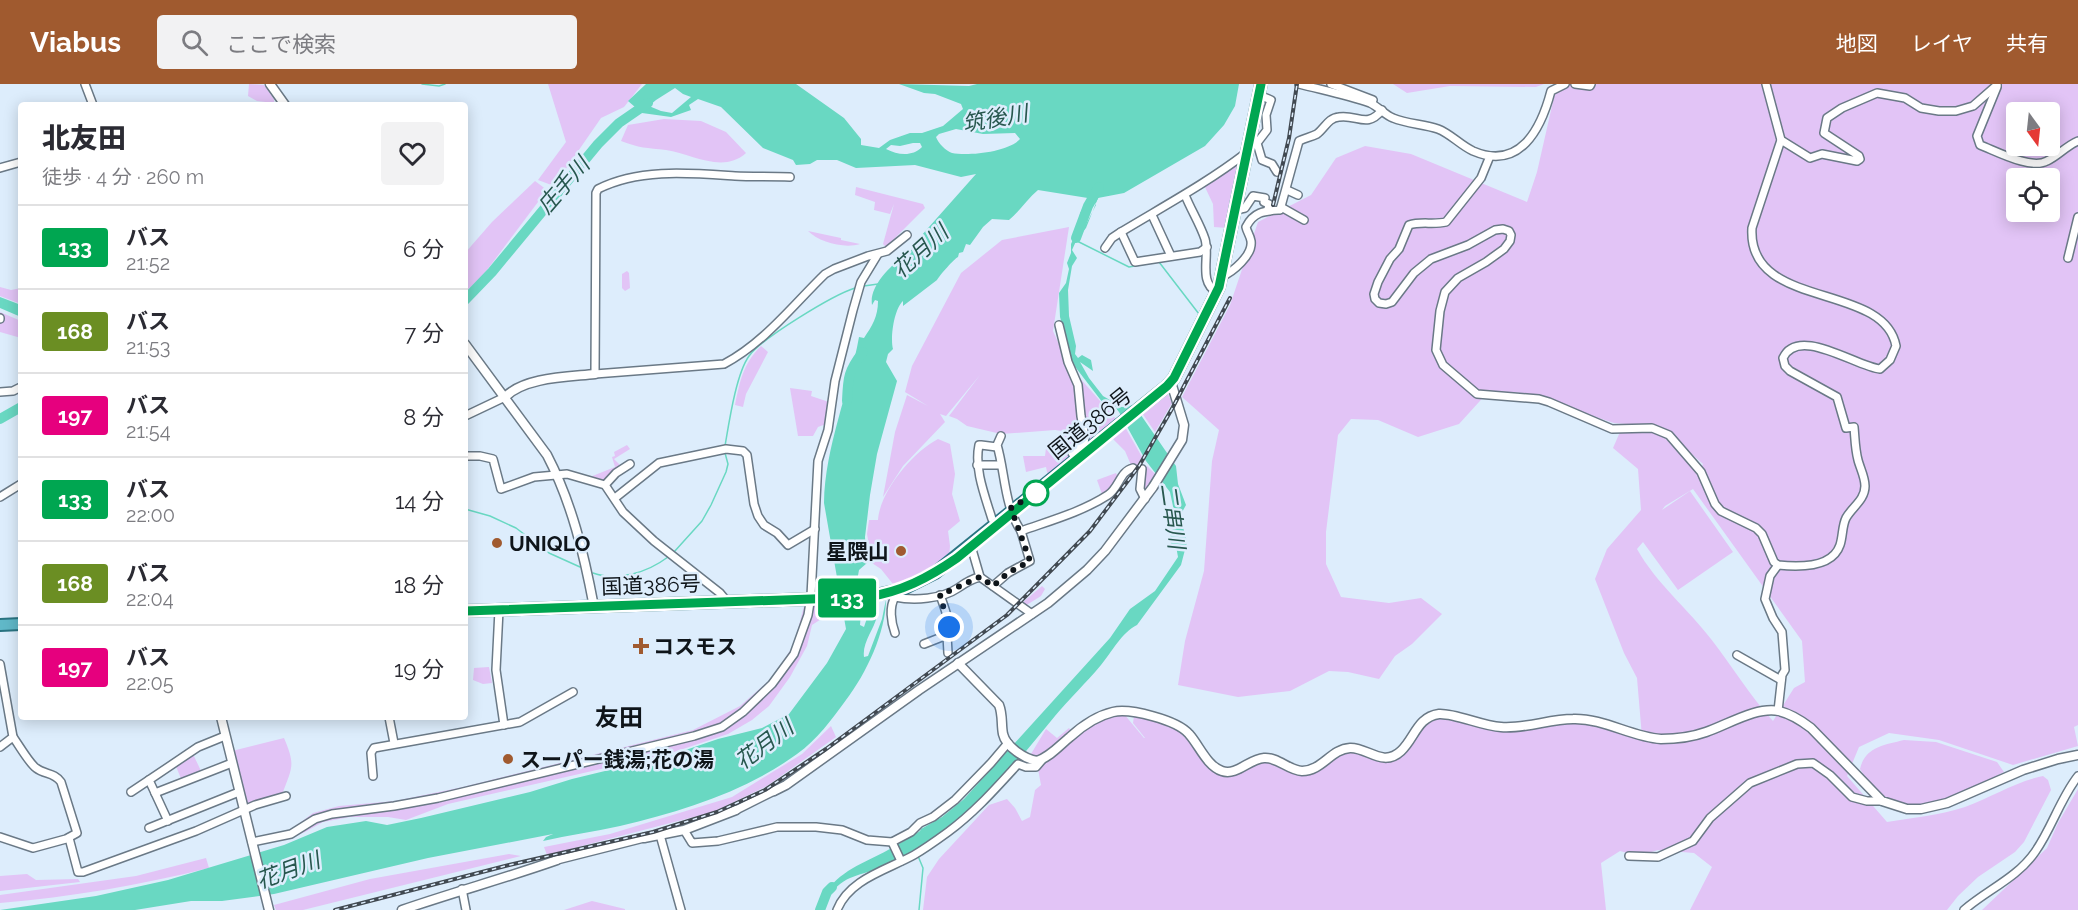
<!DOCTYPE html>
<html lang="ja">
<meta charset="utf-8">
<style>
:root{--surface:#fff;--page:#f2f2f3;--text:#2b2b33;--muted:#7c7c81;--line:#e1e1e2;--accent:#a05a2f}
body{margin:0;font-family:Raleway,"Noto Sans JP",sans-serif;background:var(--page);color:var(--text);height:100vh;display:flex;flex-direction:column;font-size:22px;white-space:nowrap}
*{box-sizing:border-box;margin:0}
p{font-size:20px;color:var(--muted)}
.icon{flex:none;width:33px;height:33px;fill:none;stroke:currentColor;stroke-width:2;stroke-linecap:round;stroke-linejoin:round}
.map{position:relative;flex:1;overflow:hidden}
.side{position:absolute;left:18px;top:18px;width:450px;height:618px;display:flex;flex-direction:column;background:var(--surface);border-radius:6px;box-shadow:0 3px 15px #0003}
.side>*{flex:none}
.badge{padding:0 12px;border-radius:4px;font-size:21px;line-height:39px}
.needle{width:39px;rotate:165deg}
.tools{position:absolute;left:2006px;top:18px;display:grid;gap:12px}
.tools a{display:grid;place-items:center;width:54px;height:54px;border-radius:6px;background:var(--surface);box-shadow:0 3px 15px #0003;font-size:30px}
.you{position:absolute;width:30px;height:30px;margin:-15px;border:4px solid #fff;border-radius:50%;background:#1a73e8;box-shadow:0 0 0 9px #1a73e833}
.map>.badge{position:absolute;translate:-50% -50%;box-shadow:0 0 0 3px #fff}
.round{display:grid;place-items:center;flex:none;width:63px;height:63px;border-radius:6px;background:var(--page)}
.summary{display:flex;align-items:center;justify-content:space-between;height:102px;padding:0 24px}
h1{font-size:28px;font-weight:800;line-height:45px}
ul{padding:0;list-style:none}
li{display:flex;align-items:center;gap:18px;height:84px;padding:0 24px;border-top:2px solid var(--line)}
li div{flex:1}
li b{display:block;font-size:22px}
li em{font-style:normal}
li .badge{min-width:66px;font-weight:700;text-align:center}
header{display:flex;align-items:center;gap:36px;box-sizing:border-box;height:84px;padding:0 30px;background:var(--accent);color:#fff}
header strong{font-size:28px}
nav{display:flex;gap:33px;margin-inline-start:auto;font-size:21px}
.search{width:420px;height:54px;background:var(--page);display:flex;align-items:center;gap:15px;box-sizing:border-box;padding:0 21px;border-radius:6px;color:var(--muted);font-size:22px}
.map>svg:first-child{display:block}
.green{fill:#e2c4f6;fill-rule:evenodd}
.water{fill:#69d8c2;fill-rule:evenodd}
.lines{fill:none;stroke-linecap:round;stroke-linejoin:round}
.stream{stroke:#69d8c2;stroke-width:1.5}
.river{stroke:#69d8c2;stroke-width:10}
.minor-casing{stroke:#6a7986;stroke-width:10}
.tertiary-casing{stroke:#6a7986;stroke-width:11}
.trunk-casing{stroke:#2a7482;stroke-width:14}
.minor{stroke:#fff;stroke-width:7}
.tertiary{stroke:#fff;stroke-width:8}
.trunk{stroke:#60b8c8;stroke-width:10}
.rail-casing{stroke:#414951;stroke-width:4}
.rail{stroke:#ddedfc;stroke-width:1.5;stroke-dasharray:4.5;stroke-linecap:butt}
.line-casing{stroke:#fff;stroke-width:14}
.line{stroke:#00a651;stroke-width:9}
.walk{stroke:#0f151a;stroke-width:6;stroke-dasharray:0 10.8}
.stop-dot{fill:#fff;stroke:#00a651;stroke-width:3}
.poi-dot{fill:#a05a2f;stroke:#ddedfc;stroke-width:2}
.labels{text-anchor:middle;dominant-baseline:central;stroke-width:5;stroke-linejoin:round;paint-order:stroke}
.street-label{font-size:21px;fill:#0f151a;stroke:#ddedfc}
.poi-label{font-size:21px;font-weight:bold;fill:#0f151a;stroke:#ddedfc;text-anchor:start}
.water-label{font-size:22px;font-style:italic;fill:#27574e;stroke:#ddedfc}
.quarter-label{font-size:24px;font-weight:bold;fill:#0f151a;stroke:#ddedfc}
</style>
<header>
<strong>Viabus</strong>
<div class="search"><svg class="icon" aria-label="search" viewBox="0 0 24 24"><circle cx="10" cy="10" r="6"/><path d="M15 15l6 6"/></svg>ここで検索</div>
<nav><a>地図</a><a>レイヤ</a><a>共有</a></nav>
</header>
<div class="map">
<svg width="2078" height="826" viewBox="0 0 2078 826">
<rect width="100%" height="100%" fill="#ddedfc"/>
<g class="green">
<path d="M249 0 264 1 274 15V19L257 17 248 12Z"/>
<path d="M548 0H642L624 23 601 34 554 102 538 96 566 58Z"/>
<path d="M1393 0H1544L1536 3 1450 2 1407 9Z"/>
<path d="M1557 0H2078V641L2074 643 2078 662 2013 681 1939 656 1889 649 1859 663 1847 692 1887 738C1913 734 1940 731 1965 723 1992 713 2015 698 2043 692L2048 696 2051 706 2024 758 2015 768 1978 793 1958 812 1947 826H1690L1712 783 1694 769 1658 766 1638 772 1620 767 1601 779 1606 826H923L927 793 939 775 989 721 1007 715 1015 724 1022 737 1030 733 1035 706 1041 701 1038 685 1081 647 1109 631 1124 630 1144 654H1150H1145L1133 639 1134 632C1147 634 1178 642 1187 652 1199 662 1208 678 1217 690L1233 691 1256 679H1273L1300 690 1314 689 1341 669 1356 667 1398 673 1404 671 1419 644 1438 634H1448L1500 646 1574 638 1603 643 1642 653 1637 594 1624 569 1595 495 1607 465 1641 426 1638 385 1613 364 1620 348 1648 347 1665 354 1699 389 1703 380 1661 343 1614 339 1524 309 1489 307 1459 340 1418 353 1378 336 1351 335 1338 351 1326 448V480L1341 513 1389 519 1421 514 1442 530 1412 560 1395 572 1379 595 1348 588 1329 587 1290 607 1238 613 1178 601 1185 557 1204 487 1212 377 1219 346 1182 313 1230 221 1258 138 1311 111 1336 74 1365 62 1411 70 1527 118 1537 88ZM2016 28H2049V62H2016ZM2016 94H2049V128H2016ZM1693 405 1802 557 1805 598 1794 604 1773 637C1750 612 1732 582 1711 555 1688 525 1656 499 1637 465L1643 458 1678 506 1733 468 1690 407 1662 426 1665 422Z"/>
<path d="M664 35 701 37 726 48 746 69C723 90 692 70 666 66 647 64 639 64 621 57L628 41Z"/>
<path d="M1236 78 1239 81 1227 144 1214 143 1213 120 1204 101Z"/>
<path d="M535 97 547 106 481 194 465 208V169L492 138Z"/>
<path d="M856 103 923 120 925 124 886 163 883 160 894 120 890 130 874 126 875 118 855 111Z"/>
<path d="M1069 143 1053 247 1062 267 1076 304 1082 350 1055 346 1001 350 967 342 957 335 949 332 980 291 946 332 940 330 945 338 903 382 883 413 895 348 907 311 928 322 905 308 912 282 961 189 1002 156Z"/>
<path d="M808 147 841 154V156L860 160C844 165 819 158 808 147Z"/>
<path d="M627 187 629 189 630 204 625 207 622 204V190Z"/>
<path d="M0 203 11 206 21 204V220L0 212Z"/>
<path d="M0 228 21 237V254L0 248Z"/>
<path d="M761 262 768 268 746 310 743 323 735 321C740 297 743 280 761 262Z"/>
<path d="M1078 292 1116 335 1088 359Z"/>
<path d="M790 304 812 307 811 312 829 318 826 340 818 343 813 352H798Z"/>
<path d="M1168 310 1172 319 1155 348 1142 329Z"/>
<path d="M1125 343 1142 373 1134 388 1125 367 1113 355Z"/>
<path d="M1060 349 1082 352 1081 358 1070 368 1071 374 1048 392 1046 383 1026 388 1023 372H1045L1046 364 1061 365Z"/>
<path d="M938 355 950 360 955 390 952 410 960 437 948 447 950 462 949 473 910 497 893 500 881 485 872 479 867 450 869 436H878C880 407 913 368 938 355Z"/>
<path d="M627 361 630 365 614 375 620 381 603 399 590 393 615 383 612 373 615 372 614 368Z"/>
<path d="M1147 382 1155 390 1143 408V385Z"/>
<path d="M1116 389 1119 396 1103 413 1097 396Z"/>
<path d="M1042 502 1045 505 1041 512 1025 522 1022 519Z"/>
<path d="M832 521 829 530 812 541 807 562 790 593 769 622 752 636 728 650 671 669 448 720 406 736 388 733H350L323 738 305 748 289 754 288 748 313 729 339 722 395 717 463 703 693 646 740 622 771 595 794 561 804 522Z"/>
<path d="M489 583 492 599 483 600 473 596 474 584Z"/>
<path d="M831 642 836 653 767 702 713 728 547 771 544 763 610 750 732 713 802 670Z"/>
<path d="M1069 644 1072 648C1061 657 1047 673 1032 673L1031 670 1046 645 1057 654Z"/>
<path d="M284 654C296 682 292 683 282 711L262 714 245 722 232 667Z"/>
<path d="M1904 656 1936 658 1997 678 2004 688C1972 704 1913 742 1879 711 1872 704 1866 694 1860 685 1865 663 1884 661 1904 656Z"/>
<path d="M192 668 202 689 182 697 175 680Z"/>
<path d="M2078 705V826H1982L2047 764 2058 739Z"/>
<path d="M509 770 521 772 303 826H276L274 821 370 795Z"/>
<path d="M206 774 209 784C140 801 71 813 0 819V811L136 792Z"/>
<path d="M27 790 36 796 78 795 80 798 0 807V792Z"/>
<path d="M592 817 625 825V826H564Z"/>
</g>
<g class="water">
<path d="M646 0H796L844 34 861 55V61L879 64 890 56 910 49H922L943 42 963 25 961 20 935 10 924 9 899 0 969 2 977 0H1239L1235 22 1224 41 1205 62 1124 109 1098 114 1086 144 1077 155 1072 166 1077 174 1072 182 1068 206 1069 232 1076 262 1075 270 1078 274 1082 271 1091 276 1093 287 1080 278 1089 294 1103 312 1122 323 1134 321 1176 382 1178 400 1186 421 1180 432 1187 458 1181 481 1137 541C1122 548 1112 568 1101 581 1086 599 1069 615 1055 632 1028 665 1001 699 969 727 944 749 915 767 885 781 859 794 846 788 827 814L824 812C838 787 864 779 888 766 899 760 909 754 920 747L921 745 942 733 964 715 1110 554 1130 525 1155 507 1178 473 1176 462 1171 463 1170 436 1174 427 1170 408 1146 377 1119 328 1115 323H1106L1073 280 1060 233 1059 209 1066 199 1069 185 1067 179 1071 169V160L1079 142 1080 129 1087 120 1082 132 1081 150 1096 121 1094 115 1038 106C1027 115 1020 127 1009 136L992 135 983 143 970 161 966 160 963 168 959 169 958 173C954 175 940 191 937 196L903 222V217C894 225 890 254 893 265L888 270 886 278 897 297 877 370 870 411 865 453 866 466 869 473 867 479 859 486 857 497 852 506 861 528 860 541 864 543 867 534 877 532C874 546 862 558 864 573L868 572 882 535 886 515C886 548 866 590 846 616 832 635 817 656 797 670 745 708 682 727 620 742 594 748 568 751 543 757L546 753 553 750 428 774 274 810 222 817H191L135 826H0L96 812 168 796 284 761 327 743 366 737 387 741 421 734 530 708 572 695 671 671 718 655 762 644 789 630 827 579 846 545 824 419C825 362 849 309 859 253L864 254C872 242 878 233 878 217L875 216 872 221C868 196 906 169 925 156L921 152 976 90 961 93 915 81 856 84 837 76H817L810 80 796 81 793 76 763 64 721 23 698 15 689 21 691 26 671 33 642 29 628 17ZM675 4 683 10 691 13 672 29 661 27 649 22 656 16ZM956 45 983 50 1015 49 1020 55C1008 68 969 72 952 69 946 67 938 59 936 53L939 50ZM913 59H920L922 63C912 73 898 71 886 65L891 61 900 62Z"/>
<path d="M0 213 21 221V233L0 224Z"/>
</g>
<g class="lines">
<g class="stream">
<path d="M422 0 439 2 445 0"/>
<path d="M1077 157 1129 183 1146 180"/>
<path d="M1159 178 1199 230"/>
<path d="M864 202 878 200"/>
<path d="M725 362C729 339 736 290 749 272 762 254 833 211 855 204"/>
<path d="M465 425 490 432 516 444 549 469 580 483"/>
<path d="M674 468 702 437 711 421 726 388 728 380 725 369"/>
<path d="M593 489C618 498 648 488 668 473"/>
<path d="M918 772 923 784 919 826"/>
</g>
<g class="river">
<path d="M1076 154 1088 122 1099 103"/>
<path d="M465 216 492 188 598 60 619 39 648 19"/>
<path d="M847 317C848 294 848 287 863 268"/>
<path d="M0 335 21 323"/>
<path d="M820 826 827 808 832 803"/>
</g>
<g class="minor-casing">
<g id="minor">
<path d="M85 0 93 21"/>
<path d="M1299 0C1322 6 1347 11 1370 19 1379 23 1385 31 1393 34 1407 40 1424 40 1438 45 1451 50 1460 61 1473 67 1520 87 1541 45 1551 7L1565 0"/>
<path d="M1331 0 1373 16"/>
<path d="M1575 0 1590 2 1591 0"/>
<path d="M1997 3 1977 52 1980 61C1996 67 2031 86 2047 77 2058 72 2066 62 2078 57"/>
<path d="M1259 11 1271 16 1266 31 1267 46 1257 59 1262 76 1272 80 1277 88"/>
<path d="M1781 56 1810 74 1822 70 1857 77 1860 75 1859 72 1824 49 1827 34 1842 24 1877 9 1905 14 1921 24 1939 27H1956L1973 22 1997 1"/>
<path d="M1490 72 1481 94 1446 138C1433 141 1421 137 1409 141L1399 165 1390 175 1378 198 1374 210 1375 215 1379 219 1386 220 1392 218 1414 189 1431 175 1468 161 1495 146 1503 145 1509 147 1511 151 1510 157 1504 165 1486 178 1458 194 1445 208 1440 227 1436 266 1443 281 1477 310 1539 315 1549 318 1612 345 1652 344 1669 351 1701 388 1715 420 1721 427 1756 444 1762 450 1774 478 1778 481C1797 483 1832 485 1840 461 1843 452 1842 442 1846 434 1852 423 1865 416 1865 402 1865 393 1860 384 1858 376 1855 365 1855 353 1854 343L1846 344 1837 313 1790 287 1785 282 1783 274C1798 241 1857 283 1880 285L1890 276 1896 262C1884 197 1747 227 1752 144L1781 56 1766 0"/>
<path d="M0 84 21 78"/>
<path d="M790 93C772 92 753 93 735 92 691 89 639 84 598 105L596 109 595 290 724 280C764 259 793 221 825 190L834 185 868 172 887 167 907 151"/>
<path d="M1287 106 1298 111"/>
<path d="M1185 111C1191 126 1200 140 1205 155 1210 172 1198 199 1217 208"/>
<path d="M1281 123 1304 136"/>
<path d="M1236 126 1245 124 1253 112 1265 114 1264 118 1269 120 1268 125"/>
<path d="M1152 131 1171 172"/>
<path d="M1121 148 1135 178 1200 168 1207 163"/>
<path d="M1105 164 1112 154 1121 148C1164 122 1207 99 1246 69"/>
<path d="M2068 174 2078 133"/>
<path d="M1221 193C1233 188 1253 171 1251 157 1250 151 1247 148 1246 143 1254 127 1265 127 1280 126L1299 57C1305 54 1311 53 1317 50 1325 44 1328 34 1339 33 1357 30 1367 45 1382 26"/>
<path d="M0 235V234"/>
<path d="M1059 241 1068 278 1078 301 1081 332 1085 353 1084 360 1072 369 1076 376"/>
<path d="M0 308 13 307 21 303"/>
<path d="M465 332 505 313"/>
<path d="M1001 352 997 361C1005 387 1004 422 1021 447 1049 437 1082 428 1108 411 1119 404 1120 387 1133 384"/>
<path d="M465 372H480L493 375 501 405 534 393 567 390 605 401 623 428 654 457 720 509 725 515V519"/>
<path d="M977 381H1000"/>
<path d="M1142 385 1140 405 1145 415"/>
<path d="M605 401 616 389 630 380"/>
<path d="M0 413 21 400"/>
<path d="M615 414 659 379 726 365 743 367 747 371 754 420 758 432 764 441 777 449 788 461 815 445"/>
<path d="M992 435C985 412 974 385 979 361H981L997 363"/>
<path d="M971 462 980 493"/>
<path d="M1778 481 1770 492 1765 515 1773 534 1782 548 1785 586 1782 591 1778 627"/>
<path d="M993 502 1008 489 1030 477 1021 447"/>
<path d="M893 508 895 513C914 517 942 515 958 504 965 499 971 495 980 493L1032 530"/>
<path d="M499 526 496 586 504 641"/>
<path d="M895 549C891 538 889 523 895 513"/>
<path d="M947 551 948 569"/>
<path d="M924 560 947 551C951 537 944 523 940 511"/>
<path d="M1737 571 1781 596"/>
<path d="M0 580 13 653 0 663"/>
<path d="M389 633 394 659"/>
<path d="M373 692 371 669 374 664 520 638 573 608"/>
<path d="M131 708 149 696"/>
<path d="M155 709 232 679"/>
<path d="M736 726 774 707"/>
<path d="M168 737 149 696 198 663 225 652"/>
<path d="M149 744 239 708"/>
<path d="M684 746 692 759 718 757 777 743H816L842 746 867 756 892 758 911 748 920 739 933 733 955 716 991 679 1008 659"/>
<path d="M660 751 681 826"/>
<path d="M0 753 33 764 66 755 77 749 61 698C54 688 45 691 36 684 29 679 19 661 13 653"/>
<path d="M69 754 78 788H83L196 747 255 721 286 712"/>
<path d="M252 758 291 750 315 735 332 730 394 722 438 714 694 652 722 643 743 628 772 600 794 570 808 531 811 512 818 377 828 346 835 297 853 226 861 198 878 170"/>
<path d="M892 758 901 777"/>
<path d="M1629 772 1658 773 1693 757 1710 734 1750 699 1797 680 1813 679 1830 691 1852 713 1867 717H1882"/>
<path d="M557 776 644 754"/>
<path d="M462 805 466 826"/>
<path d="M837 826C849 795 887 786 914 771 926 764 937 756 948 748 975 728 996 704 1018 680L1026 683H1036L1042 676"/>
<path d="M1964 826C1987 806 2017 794 2035 768 2052 744 2060 715 2078 692"/>
</g>
</g>
<g class="tertiary-casing">
<g id="tertiary">
<path d="M270 0 285 21"/>
<path d="M465 260 547 371C572 419 584 470 594 523"/>
<path d="M505 313C525 293 568 293 595 290"/>
<path d="M958 579 999 621C1003 631 1001 640 1003 650 1006 663 1025 675 1037 677 1050 673 1060 661 1070 653 1082 642 1096 632 1113 628 1130 624 1177 636 1189 650 1199 661 1207 682 1222 687 1237 692 1249 675 1264 674 1278 673 1288 686 1302 687 1322 687 1331 665 1350 664 1367 663 1383 684 1401 667 1415 654 1417 633 1439 630 1455 629 1482 642 1501 643 1526 645 1549 635 1573 635 1604 634 1631 653 1661 655 1676 655 1692 653 1706 648 1727 641 1757 622 1779 627 1791 630 1802 637 1811 644L1882 717 1907 725H1921L1947 719 2023 686 2058 675 2078 671"/>
<path d="M221 633 269 826"/>
<path d="M774 707 786 701 919 606 1048 519 1087 486 1105 467 1153 403 1182 356 1184 341 1171 298"/>
<path d="M644 754 684 746 736 726"/>
<path d="M402 826C454 808 506 794 557 776"/>
</g>
</g>
<g class="trunk-casing">
<g id="trunk">
<path d="M465 527 867 513 903 505 935 489 1167 302 1174 294 1219 203 1261 0"/>
<path d="M0 541 21 540"/>
</g>
</g>
<use href="#minor" class="minor"/>
<use href="#tertiary" class="tertiary"/>
<use href="#trunk" class="trunk"/>
<g class="rail-casing">
<g id="rail">
<path d="M1273 121 1289 54 1297 0"/>
<path d="M335 826 509 781 653 748 717 728 765 706 826 665 1007 531 1090 447 1139 382 1173 323 1230 214"/>
</g>
</g>
<use href="#rail" class="rail"/>
</g>
<g class="lines">
<g class="line-casing">
<path id="line" d="M465 527 867 513C901 508 928 494 957 474L1167 302 1174 294 1219 203 1261 0"/>
</g>
<use href="#line" class="line"/>
<path class="walk" d="M949 543 940 511 980 493 993 502 1008 489 1030 477 1011 424 1036 409"/>
</g>
<circle class="stop-dot" cx="1036" cy="409" r="12"/>
<g class="poi-dot">
<circle cx="497" cy="459" r="6"/>
<circle cx="901" cy="467" r="6"/>
<path d="M638 553h6v6h6v6h-6v6h-6v-6h-6v-6h6z"/>
<circle cx="508" cy="675" r="6"/>
</g>
<g class="labels">
<g class="street-label">
<text transform="translate(1090 339) rotate(-39)">国道386号</text>
<text transform="translate(651 501) rotate(-2)">国道386号</text>
</g>
<g class="poi-label">
<text x="509" y="459">UNIQLO</text>
<text x="889" y="467" text-anchor="end">星隈山</text>
<text x="653" y="562">コスモス</text>
<text x="520" y="675">スーパー銭湯;花の湯</text>
</g>
<g class="water-label">
<text transform="translate(995 34) rotate(-10)">筑後川</text>
<text transform="translate(563 101) rotate(-49)">庄手川</text>
<text transform="translate(920 167) rotate(-42)">花月川</text>
<text transform="translate(1173 432) rotate(82)">二串川</text>
<text transform="translate(764 660) rotate(-37)">花月川</text>
<text transform="translate(288 786) rotate(-20)">花月川</text>
</g>
<g class="quarter-label">
<text x="619" y="633">友田</text>
</g>
</g>
</svg>
<div class="tools">
<a><svg class="needle" viewBox="-14 -14 28 28"><path d="M0-13l5 13h-10z" fill="#e53935"/><path d="M0 13l5-13h-10z" fill="#7c7c81"/></svg></a>
<a><svg class="icon" aria-label="locate" viewBox="0 0 24 24"><circle cx="12" cy="12" r="6"/><path d="M12 2v4M12 18v4M2 12h4M18 12h4"/></svg></a>
</div>
<div class="you" style="left:949px;top:543px"></div>
<b class="badge" style="left:847px;top:514px;background:#00a651;color:#fff">133</b>
<section class="side">
<div class="summary"><div><h1>北友田</h1><p>徒歩 · 4 分 · 260 m</p></div><a class="round"><svg class="icon" aria-label="heart" viewBox="0 0 24 24"><path d="M12 20l-8-8c-3-5 5-10 8-4 3-6 11-1 8 4z"/></svg></a></div>
<ul>
<li><span class="badge" style="background:#00a651;color:#fff">133</span><div><b>バス</b><p>21:52</p></div><em>6 分</em></li>
<li><span class="badge" style="background:#6b8e23;color:#fff">168</span><div><b>バス</b><p>21:53</p></div><em>7 分</em></li>
<li><span class="badge" style="background:#e6007e;color:#fff">197</span><div><b>バス</b><p>21:54</p></div><em>8 分</em></li>
<li><span class="badge" style="background:#00a651;color:#fff">133</span><div><b>バス</b><p>22:00</p></div><em>14 分</em></li>
<li><span class="badge" style="background:#6b8e23;color:#fff">168</span><div><b>バス</b><p>22:04</p></div><em>18 分</em></li>
<li><span class="badge" style="background:#e6007e;color:#fff">197</span><div><b>バス</b><p>22:05</p></div><em>19 分</em></li>
</ul>
</section>
</div>
